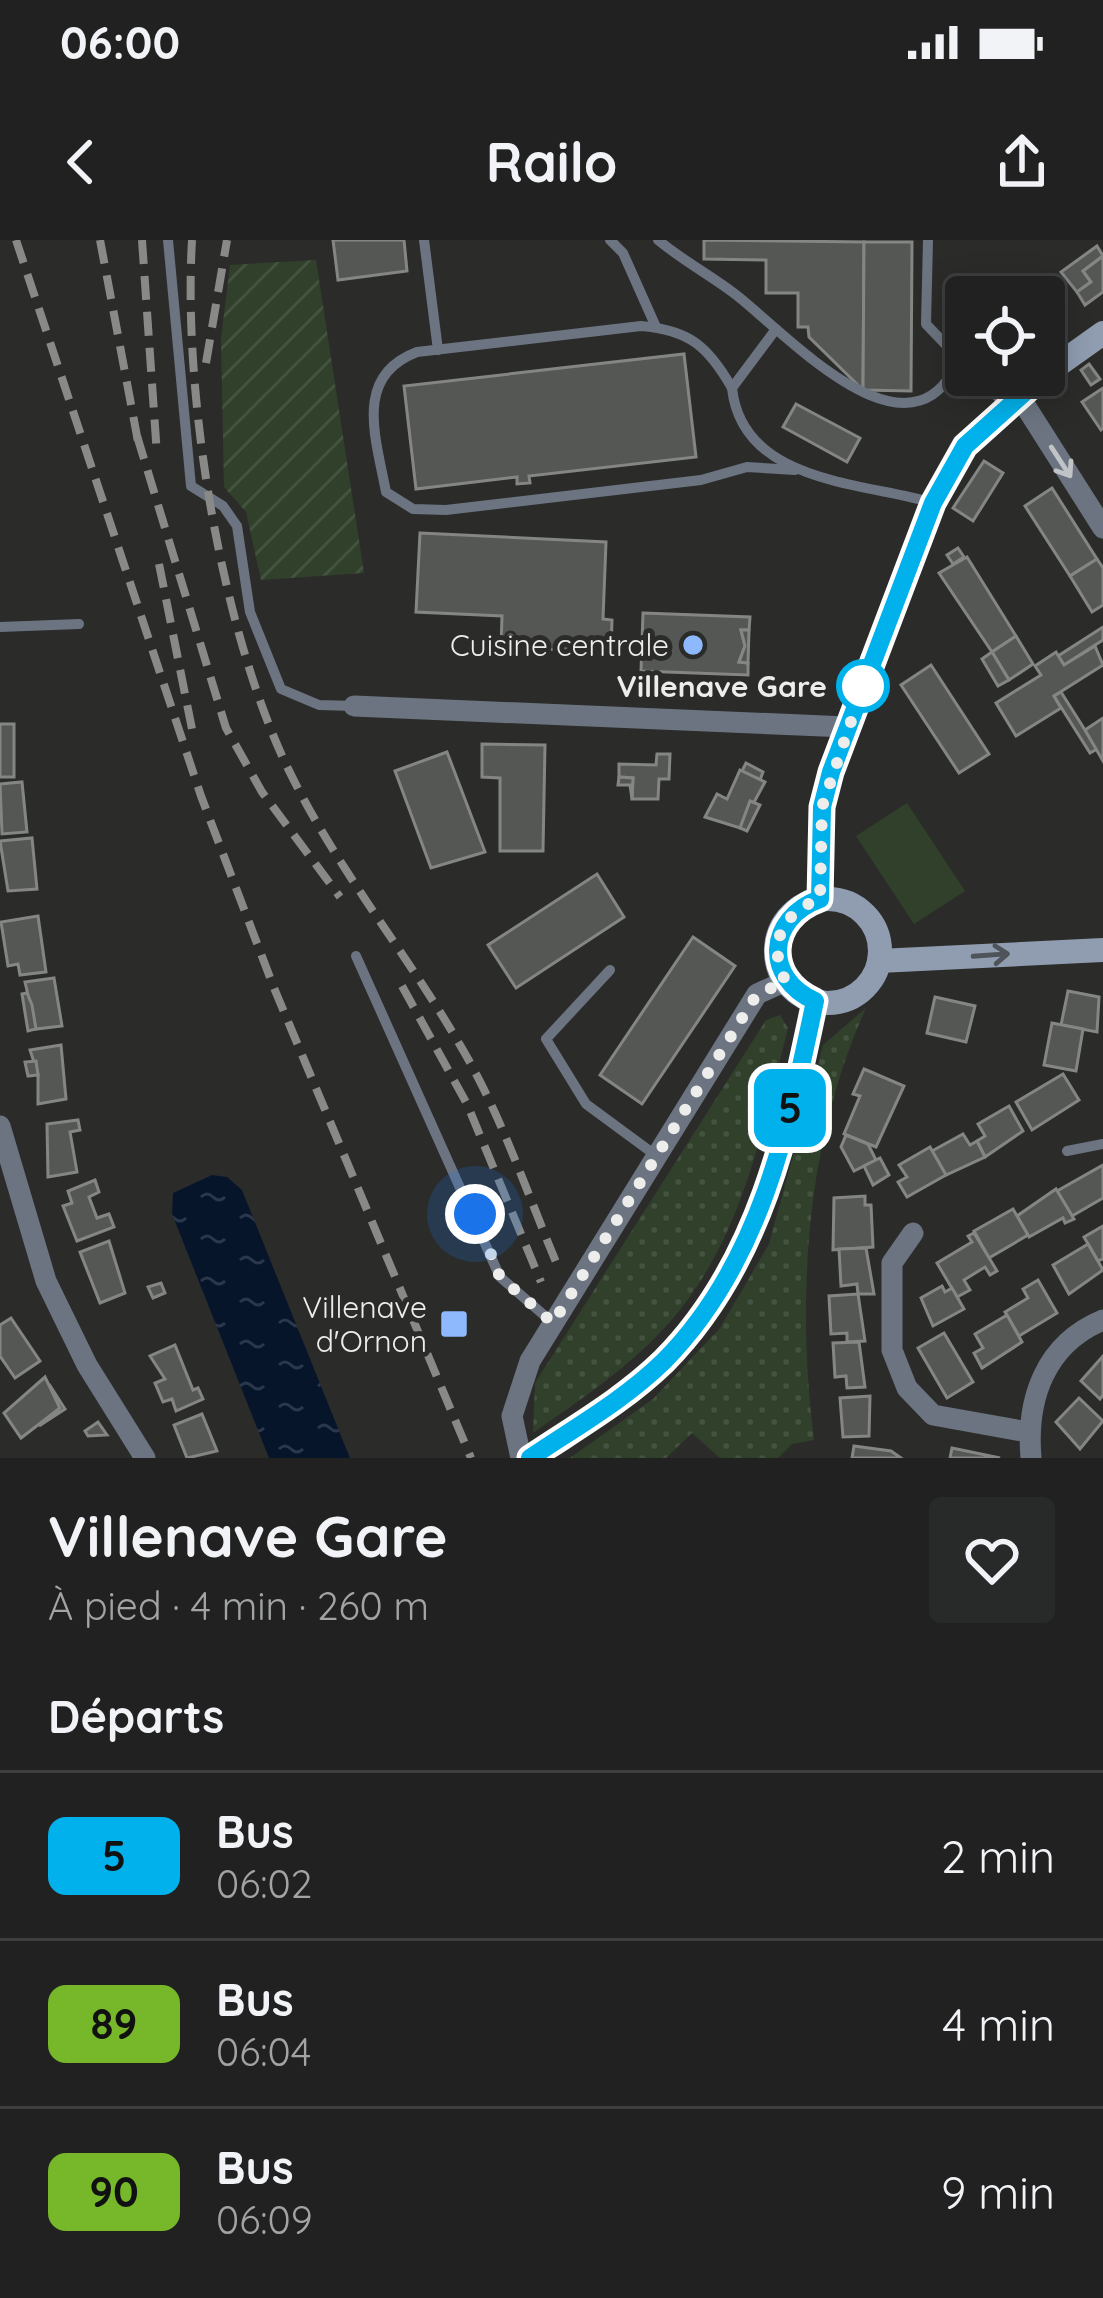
<!DOCTYPE html>
<html lang="fr">
<meta charset="utf-8">
<style>
:root{--surface:#202120;--page:#282929;--text:#f1f3f6;--muted:#a2a3a5;--line:#3d3e3e}
body{margin:0;font-family:Quicksand,sans-serif;background:var(--page);color:var(--text);height:100vh;display:flex;flex-direction:column;font-size:45px;white-space:nowrap}
*{box-sizing:border-box;margin:0}
p{font-size:39px;color:var(--muted)}
.icon{flex:none;width:66px;height:66px;fill:none;stroke:currentColor;stroke-width:2;stroke-linecap:round;stroke-linejoin:round}
.map{position:relative;height:1218px;overflow:hidden}
.side{display:flex;flex-direction:column;background:var(--surface);flex:1}
.side>*{flex:none}
.badge{padding:0 24px;border-radius:18px;font-size:42px;line-height:78px}
.tools{position:absolute;left:945px;top:36px;display:grid;gap:24px}
.tools a{display:grid;place-items:center;width:120px;height:120px;border-radius:12px;background:var(--surface);box-shadow:0 6px 30px #0003,0 0 0 3px var(--line);font-size:60px}
.you{position:absolute;width:60px;height:60px;margin:-30px;border:9px solid #fff;border-radius:50%;background:#1a73e8;box-shadow:0 0 0 18px #1a73e833}
.map>.badge{position:absolute;translate:-50% -50%;box-shadow:0 0 0 6px #fff}
h2{padding:0 48px;font-size:45px;line-height:108px}
.round{display:grid;place-items:center;flex:none;width:126px;height:126px;border-radius:12px;background:var(--page)}
.summary{display:flex;align-items:center;justify-content:space-between;height:204px;padding:0 48px}
h1{font-size:57px;font-weight:700;line-height:90px}
ul{padding:0;list-style:none}
li{display:flex;align-items:center;gap:36px;height:168px;padding:0 48px;border-top:3px solid var(--line)}
li div{flex:1}
li b{display:block;font-size:45px}
li em{font-style:normal}
li .badge{min-width:132px;font-weight:700;text-align:center}
.status{display:flex;justify-content:space-between;align-items:center;height:84px;padding:0 60px;background:var(--surface);direction:ltr}
.status svg{height:33px;fill:currentColor}
header{display:flex;justify-content:space-between;align-items:center;height:156px;padding:0 48px;background:var(--surface);font-size:54px;font-weight:700}
.map>svg:first-child{display:block}
.grass{fill:url(#grass-dots)}
.park{fill:#30402b}
.garden{fill:url(#garden-furrows)}
.water{fill:url(#water-ripples)}
.building{fill:#555755;stroke:#848684;stroke-width:3}
.lines{fill:none;stroke-linecap:round;stroke-linejoin:round}
.service{stroke:#6c7481;stroke-width:10}
.minor{stroke:#6c7481;stroke-width:21}
.secondary{stroke:#909db1;stroke-width:24}
.rail{stroke:#898a88;stroke-width:8;stroke-dasharray:24 12;stroke-linecap:butt}
.oneway{stroke:#c0c3c7}
.oneway2{stroke:#4e5459}
.line-casing{stroke:#fff;stroke-width:27}
.line{stroke:#00b1eb;stroke-width:18}
.walk{stroke:#edeeec;stroke-width:12;stroke-dasharray:0 21.6}
.poi-dot{fill:#8eb9fc;stroke:#2b2c2a;stroke-width:4.5}
.stop-dot{fill:#fff;stroke:#00b1eb;stroke-width:6}
.labels{text-anchor:middle;dominant-baseline:central;stroke-width:10;stroke-linejoin:round;paint-order:stroke}
.poi-label{font-size:30px;fill:#edeeec;stroke:#2b2c2a;text-anchor:end}
.stop-label{font-size:30px;font-weight:bold;fill:#edeeec;stroke:#2b2c2a;text-anchor:end}
</style>
<div class="status"><b>06:00</b><svg viewBox="0 0 49 12"><path d="M0 12V9h3v3zM5 12V6h3v6zM10 12V3h3v9zM15 12V0h3v12zM26 1h20v11H26zM47 4h2v5h-2z"/></svg></div>
<header><svg class="icon" aria-label="back" viewBox="0 0 24 24"><path d="M15 5l-7 7 7 7"/></svg>Railo<svg class="icon" aria-label="share" viewBox="0 0 24 24"><path d="M12 15V3M7 8l5-5 5 5M5 13v7h14v-7"/></svg></header>
<div class="map">
<svg width="1103" height="1218" viewBox="0 0 1103 1218">
<defs>
<pattern id="grass-dots" width="8" height="8" patternUnits="userSpaceOnUse" patternTransform="scale(3)"><rect width="8" height="8" fill="#30402b"/><path d="M2 2h.1M6 6h.1" fill="none" stroke="#445340" stroke-width="1.8" stroke-linecap="round"/></pattern>
<pattern id="garden-furrows" width="10" height="10" patternUnits="userSpaceOnUse" patternTransform="scale(3)"><rect width="10" height="10" fill="#30402b"/><path d="M-1 1l2-2M0 10L10 0M9 11l2-2" fill="none" stroke="#445340"/></pattern>
<pattern id="water-ripples" width="26" height="14" patternUnits="userSpaceOnUse" patternTransform="scale(3)"><rect width="26" height="14" fill="#07152b"/><path d="M2 4q2-2 4 0t4 0M15 11q2-2 4 0t4 0" fill="none" stroke="#2b374a"/></pattern>
</defs>
<rect width="100%" height="100%" fill="#2b2c2a"/>
<g class="grass">
<path d="M866 768C806 900 796 1058 814 1200L792 1204 778 1218H720L692 1193 666 1218H570L653 1159 720 1088 769 1004 823 805Z"/>
<path d="M780 775 788 788C761 893 743 999 669 1083 630 1127 580 1160 533 1193L535 1143 766 780Z"/>
</g>
<path class="park" d="M907 563 965 651 914 684 856 596Z"/>
<path class="garden" d="M316 20 364 333 261 340 246 272 224 247 221 99 230 25Z"/>
<path class="water" d="M212 935 227 937 242 950 350 1218H269L172 974 173 953Z"/>
<g class="building">
<path d="M333 0H404L407 31 338 40Z"/>
<path d="M704 0 864 2 863 150 809 97 808 87H798V53H766V20L704 19Z"/>
<path d="M864 2H912L911 151 863 150Z"/>
<path d="M1097 6 1103 16 1083 31 1091 42 1077 52 1061 32Z"/>
<path d="M1103 16V52L1085 65 1077 52 1091 42 1083 31Z"/>
<path d="M684 114 696 217 529 236 530 243 517 244V237L416 249 404 146Z"/>
<path d="M1089 124 1100 139 1091 145 1081 130Z"/>
<path d="M1103 148V188L1101 190 1082 162Z"/>
<path d="M796 164 860 198 847 222 783 187Z"/>
<path d="M984 221 1003 233 973 281 953 268Z"/>
<path d="M1052 248 1097 319 1070 336 1025 266Z"/>
<path d="M420 293 606 302 603 379 612 380 611 412 501 407 502 376 416 372Z"/>
<path d="M958 308 964 317 953 324 947 315Z"/>
<path d="M967 317 1016 396 992 412 939 333Z"/>
<path d="M1097 319 1103 328V365L1092 372 1070 336Z"/>
<path d="M643 373 750 377 749 390H741L745 406 739 422 748 423V435L641 431Z"/>
<path d="M1103 387V400L1064 425 1058 416Z"/>
<path d="M741 390H749L748 423 739 422 745 406Z"/>
<path d="M1016 396 1033 424 1009 440 992 412Z"/>
<path d="M1095 406 1103 425 1054 456 1061 468 1016 496 996 463 1041 435 1035 426 1056 412 1064 425Z"/>
<path d="M992 412 1009 440 998 446 982 419Z"/>
<path d="M931 425 989 514 959 533 901 445Z"/>
<path d="M1061 452 1097 509 1090 513 1054 456Z"/>
<path d="M1103 478V521L1085 490Z"/>
<rect x="0" y="484" width="14" height="53"/>
<path d="M482 504 545 505 543 611H500V538L482 537Z"/>
<path d="M447 512 485 612 431 628 395 531Z"/>
<path d="M657 514H670L669 539H659L658 559H632L633 538 619 537V524L656 525Z"/>
<path d="M746 523 763 532 760 540 742 531Z"/>
<path d="M740 530 765 542 740 588 705 577 717 554 727 559Z"/>
<path d="M619 537 633 538 632 559 630 545H618Z"/>
<path d="M22 542 27 592 2 594 0 544Z"/>
<path d="M750 561 760 565 747 591 740 588Z"/>
<path d="M32 598 37 649 8 651 0 601Z"/>
<path d="M597 634 624 677 516 748 488 705Z"/>
<path d="M38 676 46 732 20 735 18 724 8 726 1 682Z"/>
<path d="M693 697 735 726 642 864 600 835Z"/>
<path d="M54 738 62 786 36 789 25 742Z"/>
<path d="M1068 751 1099 757 1097 792 1061 785Z"/>
<path d="M27 753 32 765 36 789 28 791 22 754Z"/>
<path d="M935 757 975 766 966 802 927 793Z"/>
<path d="M1052 783 1083 789 1076 831 1044 825Z"/>
<path d="M61 805 66 859 38 864V834L30 810Z"/>
<path d="M36 821 38 835 28 836 25 822Z"/>
<path d="M864 829 904 846 876 907 844 894 860 856 853 854Z"/>
<path d="M1063 834 1079 860 1032 890 1016 862Z"/>
<path d="M1009 866 1023 891 985 917 977 901 985 896 978 884Z"/>
<path d="M78 880 80 890 70 892 77 932 48 937 47 884Z"/>
<path d="M963 894 970 905 977 901 985 917 946 935 932 911Z"/>
<path d="M846 895 868 904 876 920 854 931 841 907Z"/>
<path d="M930 907 946 935 907 957 898 942 907 937 899 925Z"/>
<path d="M880 918 889 935 873 945 864 926Z"/>
<path d="M1103 925V958L1072 976 1057 951Z"/>
<path d="M95 940 99 952 89 957 97 978 109 974 114 987 77 1001 63 966 72 963 68 951Z"/>
<path d="M1056 949 1074 979 1065 983 1063 978 1029 997 1017 976Z"/>
<path d="M865 956V965H871L873 1007 833 1010 834 958Z"/>
<path d="M1013 969 1028 995 989 1018 974 991Z"/>
<path d="M1103 986V1019L1098 1021 1084 997Z"/>
<path d="M974 993 997 1031 990 1035 985 1027 964 1040 970 1050 957 1057 937 1023 972 1002 968 996Z"/>
<path d="M109 1001 125 1053 100 1063 80 1012Z"/>
<path d="M1088 1004 1103 1030 1069 1054 1053 1025Z"/>
<path d="M866 1008 874 1054H858L857 1044 841 1046 839 1009Z"/>
<path d="M1038 1040 1057 1073 1019 1096 1005 1072 1028 1058 1023 1049Z"/>
<path d="M161 1043 165 1053 153 1058 148 1047Z"/>
<path d="M942 1046 945 1052 952 1048 964 1069 933 1086 921 1058Z"/>
<path d="M858 1054 865 1101 847 1102V1093L831 1094 829 1056Z"/>
<path d="M1007 1075 1022 1102 982 1128 974 1113 983 1108 975 1094Z"/>
<path d="M11 1078 40 1121 15 1138 0 1116V1085Z"/>
<path d="M944 1093 973 1142 947 1158 918 1108Z"/>
<path d="M859 1102 865 1147 847 1148 846 1136 835 1137 833 1103Z"/>
<path d="M175 1105 193 1150 198 1148 203 1159 176 1171 172 1159 163 1162 155 1143 165 1139 150 1116Z"/>
<path d="M1103 1116V1155L1100 1159 1081 1141Z"/>
<path d="M45 1137 60 1168 21 1198 4 1173Z"/>
<path d="M49 1144 65 1169 39 1186 60 1168Z"/>
<path d="M870 1156 869 1196 843 1197 840 1158Z"/>
<path d="M1079 1158 1103 1181 1080 1209 1056 1182Z"/>
<path d="M202 1174 217 1211 187 1218 174 1185Z"/>
<path d="M98 1182 107 1195 88 1196 85 1191Z"/>
<path d="M854 1206 891 1211 901 1218H852Z"/>
<path d="M952 1208 1000 1218H950Z"/>
</g>
<g class="lines">
<g class="service">
<path d="M168 0 191 246 223 266 237 286 250 372 281 449 319 465 354 466"/>
<path d="M424 0 438 110"/>
<path d="M610 0 623 13 656 87"/>
<path d="M658 0C682 20 710 35 735 54 787 94 911 233 959 119"/>
<path d="M928 0 926 84 966 126"/>
<path d="M776 89 732 148C742 242 859 242 930 262"/>
<path d="M975 135 1006 165"/>
<path d="M732 148C708 106 689 90 641 86L417 112C353 136 376 198 386 252L413 269 446 270 701 240 747 227 795 230"/>
<path d="M0 387 79 384"/>
<path d="M356 716 500 1037 553 1083"/>
<path d="M610 730 546 799 586 864 658 917"/>
<path d="M1067 911 1103 904"/>
</g>
<g class="minor">
<path d="M1019 156 1103 288"/>
<path d="M354 466 847 487"/>
<path d="M0 886 46 1041 87 1125 145 1218"/>
<path d="M913 993 892 1023V1110L907 1148 933 1175 1028 1192"/>
<path d="M521 1218 512 1176 530 1121 757 754 786 741"/>
<path d="M1031 1218C1026 1159 1045 1104 1103 1080"/>
</g>
<g class="secondary">
<path d="M1044 135 1103 93"/>
<path d="M820 659 822 567 831 532 933 263 966 206 1044 135"/>
<circle cx="828" cy="711" r="52"/>
<path d="M879 721 1103 710"/>
<path d="M530 1218C576 1187 624 1160 664 1121 760 1025 788 890 815 761"/>
</g>
<g class="rail">
<path d="M16 0 201 556 274 748 471 1218"/>
<path d="M100 0 140 212"/>
<path d="M142 0 157 215"/>
<path d="M192 0C183 154 219 377 283 518 331 622 403 707 460 805 500 872 526 950 556 1022"/>
<path d="M206 123 227 0"/>
<path d="M137 196 226 488 262 552 340 657"/>
<path d="M159 324 192 489"/>
<path d="M402 746 467 864 541 1042"/>
</g>
</g>
<defs><path id="oneway-shaft" d="M-6 0H5M1.5-3L5.5 0L1.5 3" fill="none" stroke-width="1.6" stroke-linecap="round" stroke-linejoin="round" transform="scale(3)"/></defs>
<use class="oneway" href="#oneway-shaft" transform="translate(1061 222) rotate(57)"/>
<use class="oneway2" href="#oneway-shaft" transform="translate(991 715) rotate(-4)"/>
<g class="lines">
<g class="line-casing">
<path id="line" d="M530 1218C576 1187 624 1160 664 1121 760 1024 788 890 815 761 763 738 767 678 820 659L822 567 831 532 933 263 965 206 1044 135"/>
</g>
<use href="#line" class="line"/>
<path class="walk" d="M475 974 500 1037 553 1083 757 754 786 742C767 705 781 673 820 659L822 567 863 446"/>
</g>
<g class="poi-dot">
<circle cx="693" cy="405" r="12"/>
<rect x="439" y="1069" width="30" height="30" rx="6"/>
</g>
<circle class="stop-dot" cx="863" cy="446" r="24"/>
<g class="labels">
<g class="poi-label">
<text x="669" y="405">Cuisine centrale</text>
<text x="427" y="1067">Villenave<tspan x="427" dy="34">d'Ornon</tspan></text>
</g>
<g class="stop-label">
<text x="827" y="446">Villenave Gare</text>
</g>
</g>
</svg>
<div class="tools">
<a><svg class="icon" aria-label="locate" viewBox="0 0 24 24"><circle cx="12" cy="12" r="6"/><path d="M12 2v4M12 18v4M2 12h4M18 12h4"/></svg></a>
</div>
<div class="you" style="left:475px;top:974px"></div>
<b class="badge" style="left:790px;top:868px;background:#00b1eb;color:#111">5</b>
</div>
<section class="side">
<div class="summary"><div><h1>Villenave Gare</h1><p>À pied · 4 min · 260 m</p></div><a class="round"><svg class="icon" aria-label="heart" viewBox="0 0 24 24"><path d="M12 20l-8-8c-3-5 5-10 8-4 3-6 11-1 8 4z"/></svg></a></div>
<h2>Départs</h2>
<ul>
<li><span class="badge" style="background:#00b1eb;color:#111">5</span><div><b>Bus</b><p>06:02</p></div><em>2 min</em></li>
<li><span class="badge" style="background:#76b82a;color:#111">89</span><div><b>Bus</b><p>06:04</p></div><em>4 min</em></li>
<li><span class="badge" style="background:#76b82a;color:#111">90</span><div><b>Bus</b><p>06:09</p></div><em>9 min</em></li>
</ul>
</section>
